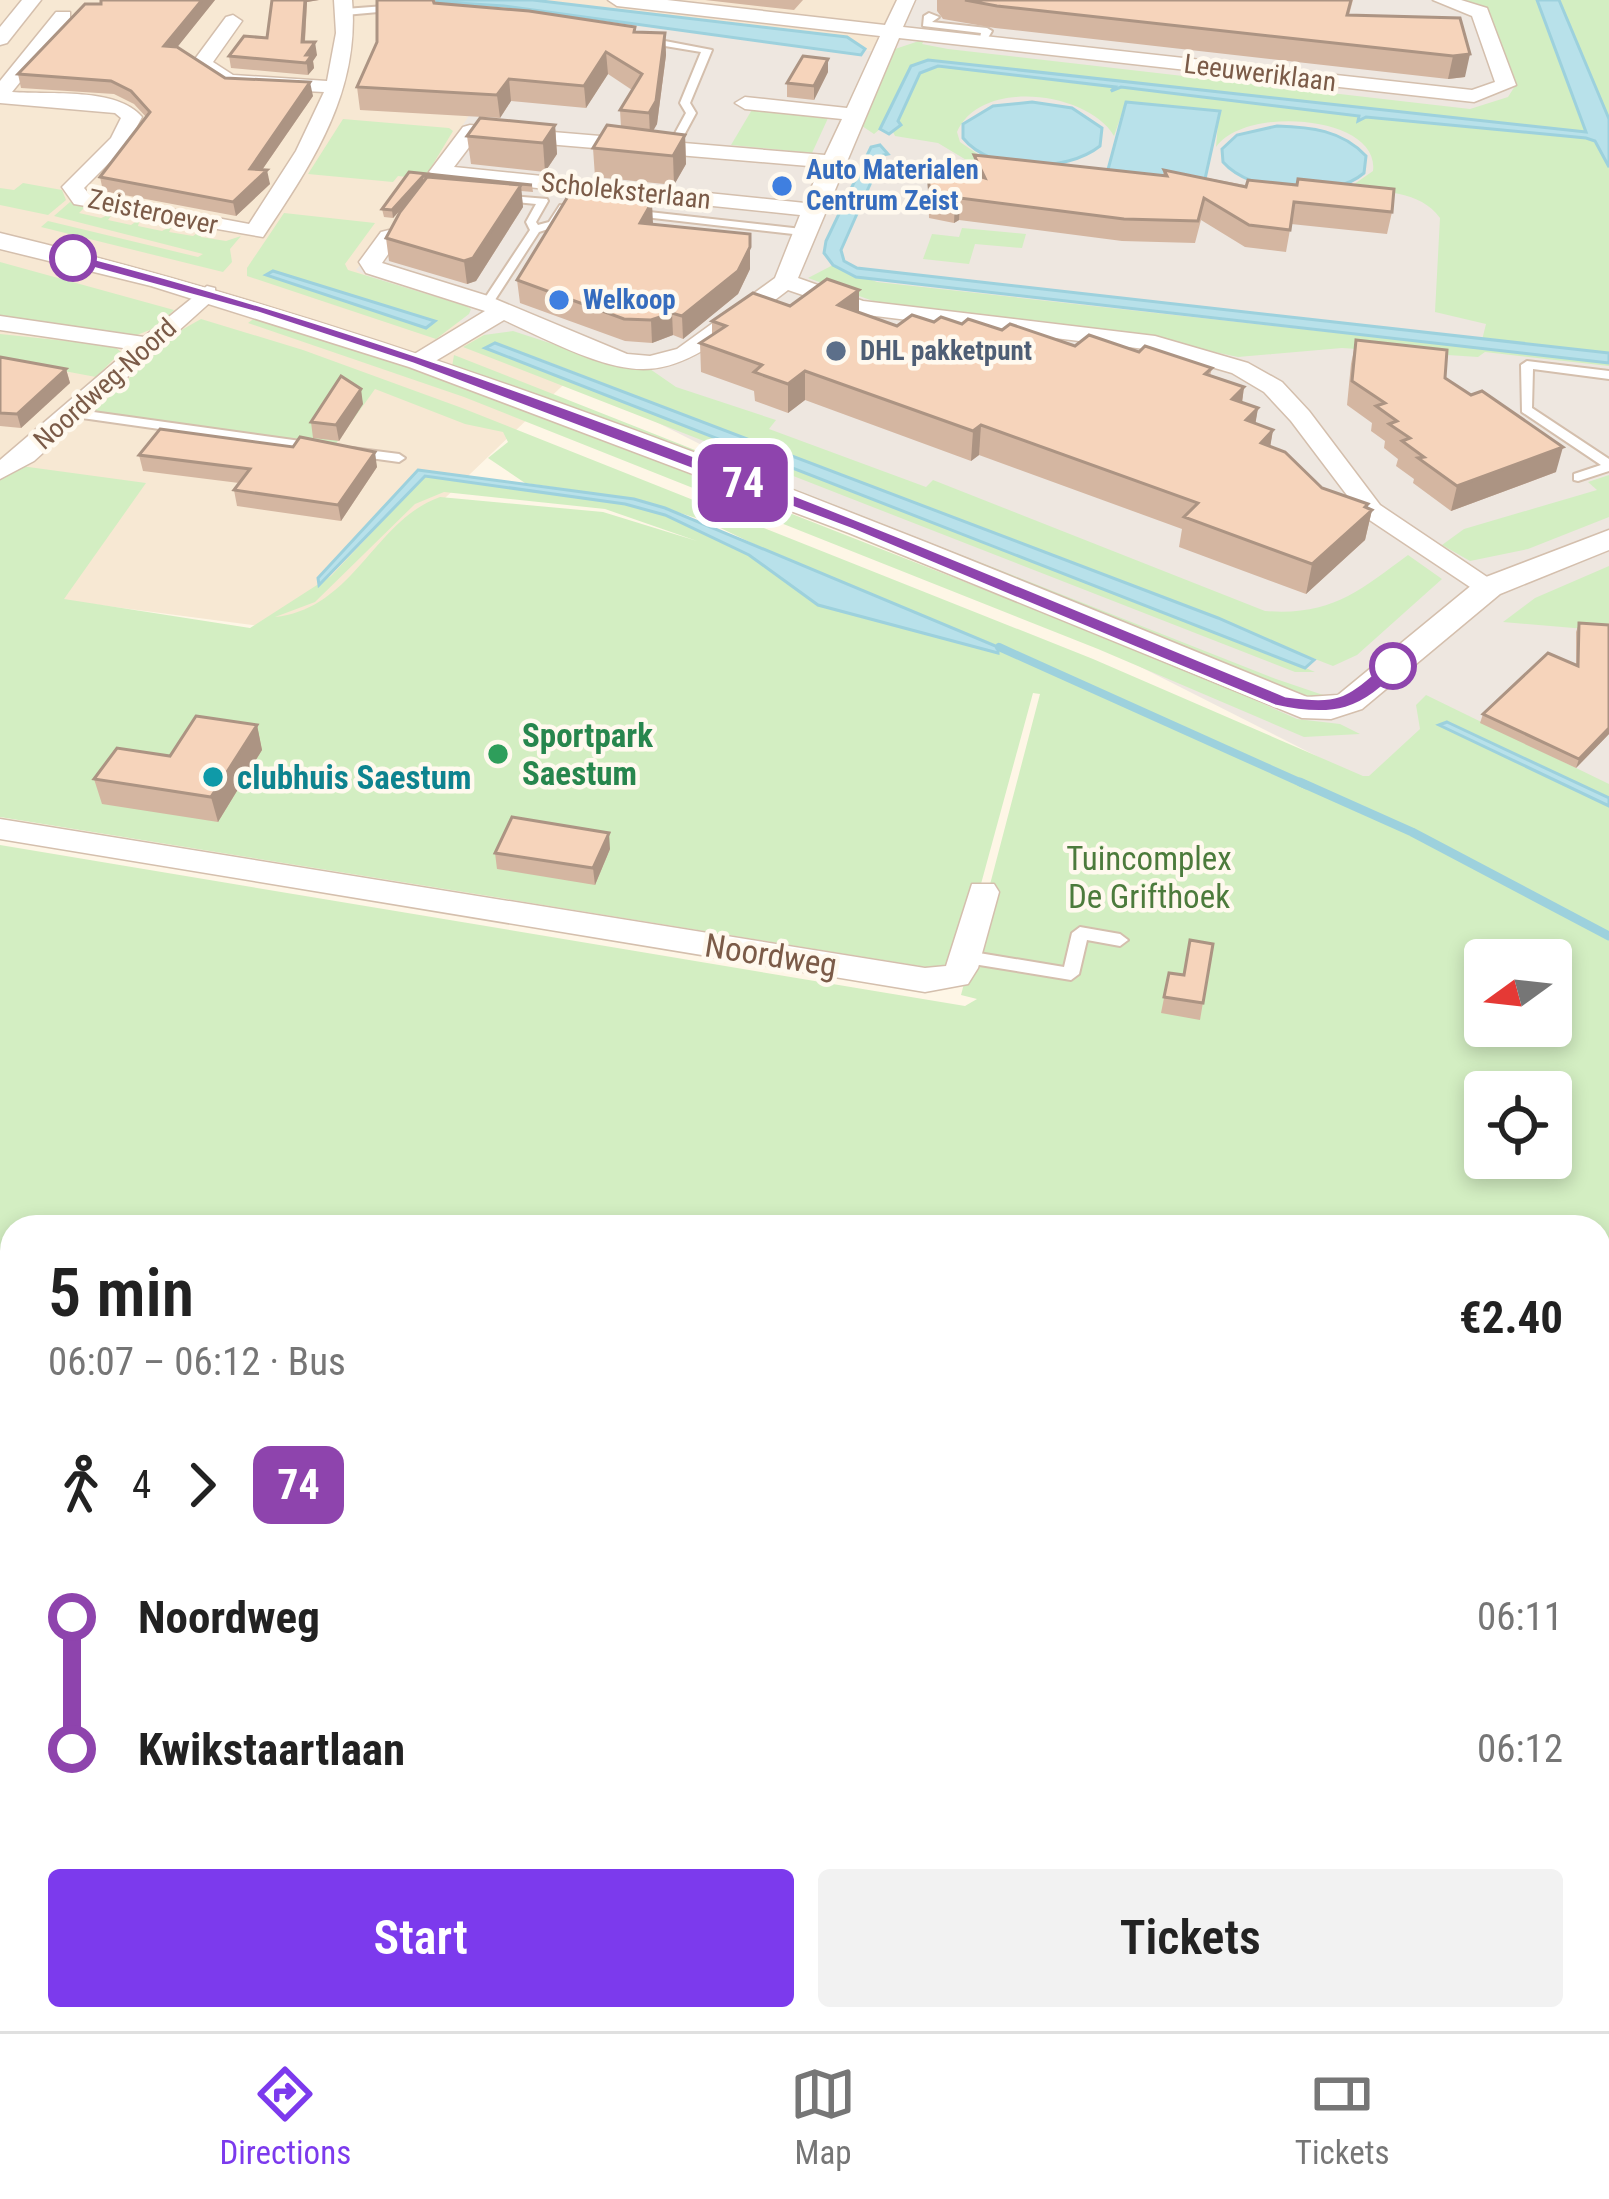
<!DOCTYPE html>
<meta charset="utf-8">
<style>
:root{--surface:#fff;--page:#f2f2f2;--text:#222;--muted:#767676;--line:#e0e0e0;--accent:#7c3aed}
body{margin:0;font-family:"Roboto Condensed",sans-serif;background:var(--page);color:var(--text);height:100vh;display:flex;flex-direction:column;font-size:45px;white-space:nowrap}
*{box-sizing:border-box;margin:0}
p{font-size:39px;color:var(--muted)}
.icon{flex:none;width:66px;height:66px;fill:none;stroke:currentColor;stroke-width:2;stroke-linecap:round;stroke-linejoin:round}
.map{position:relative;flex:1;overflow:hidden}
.panel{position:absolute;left:0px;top:1215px;width:1611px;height:816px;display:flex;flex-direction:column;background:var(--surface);border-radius:36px 36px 0 0;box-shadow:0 6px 18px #0003}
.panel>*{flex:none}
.badge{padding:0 24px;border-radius:18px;font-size:42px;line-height:78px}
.needle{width:78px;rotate:255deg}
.controls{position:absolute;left:1464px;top:939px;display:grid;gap:24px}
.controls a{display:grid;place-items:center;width:108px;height:108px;border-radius:12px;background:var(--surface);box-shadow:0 6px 18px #0003;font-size:60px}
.map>.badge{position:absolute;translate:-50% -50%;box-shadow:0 0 0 6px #fff}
.legs{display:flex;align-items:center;gap:18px;height:132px;padding:0 48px;font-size:39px}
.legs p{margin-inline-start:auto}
.overview{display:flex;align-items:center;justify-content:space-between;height:204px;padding:0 48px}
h1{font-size:66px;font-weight:600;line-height:90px}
.cta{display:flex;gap:24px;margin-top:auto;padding:24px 48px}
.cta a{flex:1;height:138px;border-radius:12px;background:var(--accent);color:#fff;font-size:48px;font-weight:600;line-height:138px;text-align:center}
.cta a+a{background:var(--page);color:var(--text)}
ul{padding:0 48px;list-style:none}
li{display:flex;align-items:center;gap:42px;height:132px;font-size:45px}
li i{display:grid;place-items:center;width:18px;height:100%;margin:0 15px;background:currentColor}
li i::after{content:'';width:30px;height:30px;margin:-15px;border:9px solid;border-radius:50%;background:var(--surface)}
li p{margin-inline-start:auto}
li:first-child i{background:linear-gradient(#0000 50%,currentColor 0)}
li:last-child i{background:linear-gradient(currentColor 50%,#0000 0)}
.tabs{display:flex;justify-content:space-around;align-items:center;height:168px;border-top:3px solid var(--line);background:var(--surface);font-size:33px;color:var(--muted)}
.tabs a{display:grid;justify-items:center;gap:6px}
.tabs .active{color:var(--accent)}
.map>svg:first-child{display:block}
.residential{fill:#f7e8d3}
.industrial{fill:#eee7e0}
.green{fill:#d3eec2;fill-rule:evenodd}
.water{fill:#b8e1ea;stroke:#9dd1dd;stroke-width:3}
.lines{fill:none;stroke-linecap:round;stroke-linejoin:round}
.stream-far1{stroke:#9dd1dd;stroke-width:8}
.stream{stroke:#9dd1dd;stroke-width:9}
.service-casing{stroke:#d4bfad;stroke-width:4}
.minor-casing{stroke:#d4bfad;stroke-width:3}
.tertiary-casing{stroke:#d4bfad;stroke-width:3}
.service{fill:#fff;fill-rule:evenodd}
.minor{fill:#fff;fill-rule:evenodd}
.tertiary{fill:#fff;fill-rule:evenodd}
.wall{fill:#d4b6a1}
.shaded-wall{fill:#ac9483}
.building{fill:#f6d4bb;stroke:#ac9483;stroke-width:3}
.line-1{fill:#8e44ad;stroke:#fff;stroke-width:3}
.shop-dot{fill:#3f7fe0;stroke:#fff9ee;stroke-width:4.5}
.stop-1-dot{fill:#fff;stroke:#8e44ad;stroke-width:6}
.service-dot{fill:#5c6f8a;stroke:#fff9ee;stroke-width:4.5}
.leisure-dot{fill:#2e9e5b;stroke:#fff9ee;stroke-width:4.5}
.culture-dot{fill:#0f9aa8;stroke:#fff9ee;stroke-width:4.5}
.labels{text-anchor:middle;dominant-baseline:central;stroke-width:9;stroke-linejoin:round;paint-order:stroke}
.far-street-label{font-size:27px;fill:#7b5b48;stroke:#fff9ee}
.far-shop-label{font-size:27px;font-weight:bold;fill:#366cbe;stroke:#fff9ee;text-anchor:start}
.far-service-label{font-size:27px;font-weight:bold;fill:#4e5e75;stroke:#fff9ee;text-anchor:start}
.leisure-label{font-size:33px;font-weight:bold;fill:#27864d;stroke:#fff9ee;text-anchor:start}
.culture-label{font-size:33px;font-weight:bold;fill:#0d838f;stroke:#fff9ee;text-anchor:start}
.park-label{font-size:33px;fill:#4c7b3c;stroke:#fff9ee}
.street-label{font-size:33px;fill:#7b5b48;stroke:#fff9ee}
</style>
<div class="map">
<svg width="1609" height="2031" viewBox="0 0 1609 2031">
<rect width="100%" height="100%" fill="#fef6e6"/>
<path class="residential" d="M0 0H901L883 52 511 8 487 98 583 366 305 632 0 592Z"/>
<path class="industrial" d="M906 0H1463L1555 13 1609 129V904L356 270 419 195 480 98 508 18 506 8 883 52Z"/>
<g class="green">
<path d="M1464 0H1537L1586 132 929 60 911 66 880 129 874 134 862 126 895 49 925 39 922 44 948 49 1470 109 1508 97 1515 86C1503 53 1499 14 1464 0Z"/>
<path d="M1559 0H1609V119Z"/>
<path d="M938 66 1361 116 1357 121 1366 117 1593 139 1609 167V353L1482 340 1486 324 1435 312 1440 218C1420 190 1382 192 1350 187L1373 171C1380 115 1245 105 1216 147L1219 111 1126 102 1114 136C1089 92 981 77 957 132L960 142 979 155 978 167 938 143 895 136 893 132 920 73Z"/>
<path d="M753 108 829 116 812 153 731 145Z"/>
<path d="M343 119 449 128 453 131 424 179 398 176 393 182 308 174Z"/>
<path d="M23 183 62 190 66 200 48 215 0 205V188L14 190Z"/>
<path d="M70 202 85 207 79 213 101 218 113 213 108 220 131 225 140 219 138 226 162 231 173 225 169 232 193 236 202 230 201 237 226 241 241 236 230 249 232 262 223 272 41 227 48 221 198 257 203 254 54 216Z"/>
<path d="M284 213 375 223 345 264 348 270 466 306 471 309 469 314 436 339 247 276V268Z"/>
<path d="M962 228 1026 234 1022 248 975 244 969 264 923 259 932 234 959 237Z"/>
<path d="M0 262 174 310 157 327 137 335 0 320Z"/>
<path d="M833 265 877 282 1609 363V366L1485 352 1478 357 1342 348 1238 357 1139 336 893 308 808 278Z"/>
<path d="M256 317 292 325 525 409 1176 665 1297 719 1340 724 1360 734 1304 737 1098 649 464 397 248 323Z"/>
<path d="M201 319 303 350 462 408 1093 659 1363 776H1369L1420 729 1416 705 1426 695 1609 784V798L1439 725 1609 806V2031H859L855 2019H1599V1227H12V1476L0 1477V845L965 1006 977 999 961 995 1040 694 1033 693 957 972 0 817V479L21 466 146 483 64 599 250 628 331 576 425 476 625 504 665 515 749 555 818 605 998 652V646L810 571 706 521 634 499 525 483 488 458 508 442 503 432 465 424 375 389 335 445 93 412 178 332ZM444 492 605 509 697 541 603 512 440 497C374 520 354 609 275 617L315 602 415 504ZM1485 960H1551V1026H1485ZM1485 1092H1551V1158H1485Z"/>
<path d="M513 331 629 369H650L676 387 776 420 769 429 926 487 933 480 1265 611C1331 616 1358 592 1408 555L1442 579 1357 655 1333 666 538 358 487 348 1210 627 1315 672H1295L463 347 484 335Z"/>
<path d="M0 334 114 346 121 352 96 377 0 359Z"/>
<path d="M454 355 1276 679 1329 697 1310 699 452 367Z"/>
<path d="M1609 475V517L1528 549 1470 561 1442 545 1464 529 1597 490 1588 482Z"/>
<path d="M1609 566V631L1503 622 1535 598Z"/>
<path d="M0 1591 12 1593V1943H0Z"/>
<path d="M70 2019H304L326 2031H47Z"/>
<path d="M398 2019H528L511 2031H407Z"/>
</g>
<g class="water">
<path d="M410 0H533L847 37 865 49 861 55 504 6Z"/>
<path d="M1537 0H1559L1609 119V167L1595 141 1586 138 1366 117 1358 121 1359 116 1121 87 1111 91 1115 87 938 66 920 73 898 121 901 125 889 134 880 129 911 66 928 60 1586 132Z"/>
<path d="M1032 102 1072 108 1102 128 1100 146C1066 173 991 173 963 138V124L993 106Z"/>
<path d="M1126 102 1220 111 1203 188 1106 177Z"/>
<path d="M1277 126C1310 127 1342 130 1366 156L1364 173C1332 201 1251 194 1223 162L1222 149 1237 135Z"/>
<path d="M880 145 888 154 883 155 841 250 844 261 857 268 1609 353V363L856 277 833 265 824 253 826 241 871 147Z"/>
<path d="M273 271 435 321 426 328 266 275Z"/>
<path d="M495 343 1218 618 1314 660 1305 668 485 348Z"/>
<path d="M418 470 634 499 665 508 998 647V653L818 605 749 555 665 515 625 504 425 476 319 585 318 578Z"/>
<path d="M1447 722 1609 798V806L1439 725Z"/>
<path d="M12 1476V1593L0 1591V1477Z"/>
<path d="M0 1943H12V2019H70L47 2031H0Z"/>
<path d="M528 2019H855L859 2031H511Z"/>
</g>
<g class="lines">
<path class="stream-far1" d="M999 647 1306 785"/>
<path class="stream" d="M1300 782 1412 832 1609 936"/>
<g class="service-casing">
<g id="service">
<path d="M398 5 403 8 401 10 345 15 340 12 345 9Z"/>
<path d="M929 13 939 17 932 22 987 28 992 31 985 43H979L981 33 923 26 924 16Z"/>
<path d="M644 37 712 50 690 103 696 113 676 150 667 148 686 113 680 103 701 52 641 42V38Z"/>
<path d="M499 195 547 199 548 201 536 222 538 225 549 222 560 205 569 207 557 226 539 232 491 306 487 307 481 304 530 230 526 222 536 204 495 200 494 198Z"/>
<path d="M631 210 802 229 807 232 802 235 627 215 626 213Z"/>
<path d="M1527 361 1609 371V379L1533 369 1532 408 1609 459V471L1578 481 1574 480V474L1601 465 1522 412 1521 365Z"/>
<path d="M72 409 315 443 321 447 315 451 68 416 66 413Z"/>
<path d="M352 448 399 454 405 458 399 462 348 455 346 452Z"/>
<path d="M1080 927 1120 934 1128 940 1120 946 1087 940 1079 974 1071 980 967 963 959 957 967 951 1064 967 1072 933Z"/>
</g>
</g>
<g class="minor-casing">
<g id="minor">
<path d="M22 0H41L7 43 0 45V27Z"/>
<path d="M334 0H352C360 92 313 162 263 237L74 204 62 187 111 138 121 118 115 113 0 103V81L56 12H70V20L12 92C50 95 117 87 142 117L127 145 84 188 89 194 249 224 296 151 324 92 228 87 192 63 226 17 233 15 242 21 213 62 233 75 327 81 336 33Z"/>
<path d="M608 0H667L885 25 897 0H915L903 27 1472 90 1495 82 1472 16 1433 0H1461L1487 8 1516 85 1474 102 899 38 798 278 863 301 1155 336 1248 363 1282 382 1309 411 1380 505 1502 587 1489 595 1479 593 1362 515 1291 421 1264 392 1232 373 1153 350 859 314 788 290C659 388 653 391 504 320L427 366H411V356L485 311 366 273 359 262 381 232 389 230 400 237 382 263 488 296 627 354 650 356 677 349 775 278 800 215 440 178 429 172 463 127 470 125 825 155 842 119 745 109 735 103 745 97 847 108 880 36 617 6ZM476 138 820 167 805 203 454 167Z"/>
<path d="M207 286 215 288V298L34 461 0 479V460L130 349 0 330V316L144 337Z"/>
<path d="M0 819 925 968 946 966 972 884H994L999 892 978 968 968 984 925 992 0 839Z"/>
</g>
</g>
<g class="tertiary-casing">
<path id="tertiary" d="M0 233C451 342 878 522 1307 697L1338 695 1478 580 1609 530V550L1500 594 1362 709 1331 719 1302 718 849 533 409 367 151 286 0 249Z"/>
</g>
<use href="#service" class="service"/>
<use href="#minor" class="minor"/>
<use href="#tertiary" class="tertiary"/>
</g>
<g class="wall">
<path d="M101 0H215L177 47 225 78 313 96 262 170 270 184 236 216 103 191 100 177 146 117 134 104 114 94 21 88 18 74 101 4Z"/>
<path d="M272 0H319L307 2 305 42 317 55 313 61 314 68 308 75 231 68 229 56 267 38Z"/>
<path d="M377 0H435L436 3 635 33H665L666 55 657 124 653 131 685 135 686 164 674 185 595 177 593 148 621 127 620 110 632 90 608 74 586 108 511 101 500 118 360 110 357 87 377 42Z"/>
<path d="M705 0H803L794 10Z"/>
<path d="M937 0H1353L1349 15 1460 18 1465 77 1448 79 995 28 943 19 937 11Z"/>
<path d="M828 72 814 100 787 97V83Z"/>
<path d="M555 125 557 154 545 172 471 164 467 136Z"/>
<path d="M974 155 1163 175 1164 170 1392 212 1387 234 1291 224 1286 252 1245 247 1201 220 1195 243 1122 241 959 220 954 223 929 218 928 174H973Z"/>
<path d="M409 172 532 185 533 192 521 191 523 207 476 281 467 284 389 261 386 238 409 200 393 218 384 217 382 209Z"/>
<path d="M653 224 750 234V269L738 294 683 339 673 335 652 343 625 341 520 303 517 280Z"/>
<path d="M859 290V313L897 326 934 322 962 324 1002 330 1075 346 1139 352 1212 368 1210 376 1244 387 1242 403 1258 408 1255 424 1273 430 1270 446 1322 488 1372 510 1365 540 1306 594 1179 547 1182 529 979 455 971 461 805 400 788 413 755 401 754 391 701 372 700 343 712 335V321Z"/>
<path d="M1356 340 1445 378 1556 472 1451 511 1413 483 1414 479 1396 466 1398 459 1384 448 1385 441 1371 431 1372 423 1347 405 1351 364Z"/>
<path d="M0 357 66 369 70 383 21 428 0 426Z"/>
<path d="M363 404 339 441 313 438 311 422Z"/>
<path d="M139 455 377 467 341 521 237 506 234 490 239 483 143 471Z"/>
<path d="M1579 623 1609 734 1576 768 1480 723 1483 714 1576 665V632Z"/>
<path d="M257 725 262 750 218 822 102 804 94 779 170 756Z"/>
<path d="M610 849 595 885 497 869 495 853Z"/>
<path d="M1213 944 1200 1020 1161 1013 1169 973 1184 975Z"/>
</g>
<g class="shaded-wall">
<path d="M202 0H215L167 60 164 46Z"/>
<path d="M305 0H319L307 2 304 54 302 42Z"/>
<path d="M665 33 666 55 657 124 650 136 649 113Z"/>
<path d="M315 42 317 55 313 61 314 68 308 75 306 55Z"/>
<path d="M606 52 608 74 586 108 584 86Z"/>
<path d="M1470 54 1465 77 1448 79 1453 56Z"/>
<path d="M828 59V72L814 100V86Z"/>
<path d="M509 79 511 101 500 118 497 95Z"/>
<path d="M310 82 313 96 253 183 250 169Z"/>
<path d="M555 125 557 154 545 172 543 143Z"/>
<path d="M685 135 686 164 674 185 673 156Z"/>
<path d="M267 170 270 184 236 216 233 202Z"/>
<path d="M423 176 424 184 393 218 392 210Z"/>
<path d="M521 185 523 207 476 281 467 284 464 261Z"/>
<path d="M960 198 959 220 954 223 955 201Z"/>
<path d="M652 202 653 224 640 223Z"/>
<path d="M750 247V269L738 294 683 339 682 316Z"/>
<path d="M859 290V319L838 305Z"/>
<path d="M672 313 673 335 652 343 651 320Z"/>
<path d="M66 369 70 383 21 428 17 414Z"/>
<path d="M805 371V400L788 413V384Z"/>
<path d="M1244 387 1240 417 1232 399Z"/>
<path d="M361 389 363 404 339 441 336 425Z"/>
<path d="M1258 408 1253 438 1246 420Z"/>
<path d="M981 425 979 455 971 461 973 431Z"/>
<path d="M1273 430 1268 460 1261 443Z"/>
<path d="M1563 447 1556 472 1451 511 1457 486Z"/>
<path d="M375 452 377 467 341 521 338 505Z"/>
<path d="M1368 504 1366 515 1372 510 1365 540 1306 594 1312 564Z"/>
<path d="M257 725 262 750 218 822 211 797Z"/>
<path d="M1609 728V734L1576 768 1579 759Z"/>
<path d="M609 833 610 849 595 885 593 868Z"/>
</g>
<g class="building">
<path d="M101 0H202L164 46 177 47 225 78 310 82 250 169 267 170 233 202 100 177 150 112 131 91 111 81 18 74 85 4H101Z"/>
<path d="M272 0H305L302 42H315L306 55H312L306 63 229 56 244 36 267 38Z"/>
<path d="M377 0H433L434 3 529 11 635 27 634 32 665 33 656 101 649 113 620 110 642 74 606 52 584 86 509 79 497 95 357 87 377 42Z"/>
<path d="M965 0H1351L1347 15 1460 18 1470 54 1453 56 997 6Z"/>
<path d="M803 56 828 59 814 86 787 83Z"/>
<path d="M480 118 555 125 543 143 467 136Z"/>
<path d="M607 125 685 135 673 156 593 148Z"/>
<path d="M974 155 1167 176 1164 170 1246 187 1248 180 1297 185 1298 179 1394 189 1392 212 1294 202 1290 230 1249 225 1204 198 1198 221 1124 219 960 198 955 201 930 196 928 174 937 163 985 178Z"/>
<path d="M409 172 532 185 423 176 392 210 382 209Z"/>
<path d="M427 177 521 185 473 258 464 261 386 238 400 212Z"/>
<path d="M570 193 652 202 640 223 750 234V247L738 271 682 316 672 313 651 320 624 319 517 280Z"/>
<path d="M827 279 859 290 838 305 897 326 912 315 934 322 941 317 962 324 968 319 1002 330 1010 324 1075 346 1089 335 1139 352 1145 346 1212 368 1205 374 1244 387 1232 399 1258 408 1246 420 1273 430 1261 443 1285 452 1322 488 1368 504 1365 507 1372 510 1312 564 1184 517 1198 503 981 425 973 431 805 371 788 384 754 372 762 365 700 343 726 326 712 321 753 293 790 306Z"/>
<path d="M1356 340 1447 350 1445 378 1471 395 1482 391 1563 447 1457 486 1418 458 1424 457 1402 441 1410 438 1389 424 1397 421 1376 406 1385 403 1352 381Z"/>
<path d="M0 357 66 369 17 414 0 413Z"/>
<path d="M341 376 361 389 336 425 311 422Z"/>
<path d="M160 429 293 447 300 437 375 452 338 505 234 490 250 469 139 455Z"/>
<path d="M1579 623 1609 625V728L1579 759 1483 714 1548 653 1578 666Z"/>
<path d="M196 716 257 725 211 797 94 779 117 748 170 756Z"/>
<path d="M512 817 609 833 593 868 495 853Z"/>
<path d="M1190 940 1213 944 1203 1003 1164 997 1169 973 1184 975Z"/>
</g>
<path class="line-1" d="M73 253C490 360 888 532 1286 696 1342 703 1344 698 1386 662L1403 666C1364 712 1332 719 1275 706L853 530 413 364 258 313 67 261V254Z"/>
<g class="shop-dot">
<circle cx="782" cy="186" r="12"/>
<circle cx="559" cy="300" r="12"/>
</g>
<g class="stop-1-dot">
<circle cx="73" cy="258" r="21"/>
<circle cx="1393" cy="666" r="21"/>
</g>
<circle class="service-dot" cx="836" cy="351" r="12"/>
<circle class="leisure-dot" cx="498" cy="754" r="12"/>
<circle class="culture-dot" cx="213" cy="777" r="12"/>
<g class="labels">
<g class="far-street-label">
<text transform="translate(1260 73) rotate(7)">Leeuweriklaan</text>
<text transform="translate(626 191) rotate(6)">Scholeksterlaan</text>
<text transform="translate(153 212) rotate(12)">Zeisteroever</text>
<text transform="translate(105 384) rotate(-42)">Noordweg-Noord</text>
</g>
<g class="far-shop-label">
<text x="806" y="170">Auto Materialen<tspan x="806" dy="31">Centrum Zeist</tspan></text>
<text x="583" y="300">Welkoop</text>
</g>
<g class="far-service-label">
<text x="860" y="351">DHL pakketpunt</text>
</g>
<g class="leisure-label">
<text x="522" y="735">Sportpark<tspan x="522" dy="38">Saestum</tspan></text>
</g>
<g class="culture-label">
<text x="237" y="777">clubhuis Saestum</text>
</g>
<g class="park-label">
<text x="1149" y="858">Tuincomplex<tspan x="1149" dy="38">De Grifthoek</tspan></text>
</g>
<g class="street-label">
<text transform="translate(771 955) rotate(9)">Noordweg</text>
</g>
</g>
</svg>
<div class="controls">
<a><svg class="needle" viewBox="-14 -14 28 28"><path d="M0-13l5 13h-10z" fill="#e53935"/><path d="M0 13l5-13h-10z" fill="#767676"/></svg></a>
<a><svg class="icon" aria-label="locate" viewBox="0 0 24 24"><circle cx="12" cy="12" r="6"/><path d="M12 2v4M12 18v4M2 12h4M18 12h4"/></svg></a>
</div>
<b class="badge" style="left:743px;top:483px;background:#8e44ad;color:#fff">74</b>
<section class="panel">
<div class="overview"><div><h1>5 min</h1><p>06:07 – 06:12 · Bus</p></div><b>€2.40</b></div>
<div class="legs"><svg class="icon" aria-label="walk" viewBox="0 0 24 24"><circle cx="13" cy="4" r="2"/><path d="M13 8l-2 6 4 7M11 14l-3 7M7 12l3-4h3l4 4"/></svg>4<svg class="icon" aria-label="forward" viewBox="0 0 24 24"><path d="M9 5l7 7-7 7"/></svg><b class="badge" style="background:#8e44ad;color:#fff">74</b></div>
<ul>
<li><i style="color:#8e44ad"></i><b>Noordweg</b><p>06:11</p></li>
<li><i style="color:#8e44ad"></i><b>Kwikstaartlaan</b><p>06:12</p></li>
</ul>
<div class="cta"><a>Start</a><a>Tickets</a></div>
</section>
</div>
<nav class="tabs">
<a class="active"><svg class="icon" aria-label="directions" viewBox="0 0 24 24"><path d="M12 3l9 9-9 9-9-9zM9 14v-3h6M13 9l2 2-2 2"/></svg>Directions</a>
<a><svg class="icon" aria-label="map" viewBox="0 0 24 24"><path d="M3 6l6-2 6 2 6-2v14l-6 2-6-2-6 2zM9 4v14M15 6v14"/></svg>Map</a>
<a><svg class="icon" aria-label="tickets" viewBox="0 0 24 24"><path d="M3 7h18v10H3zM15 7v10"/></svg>Tickets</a>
</nav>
